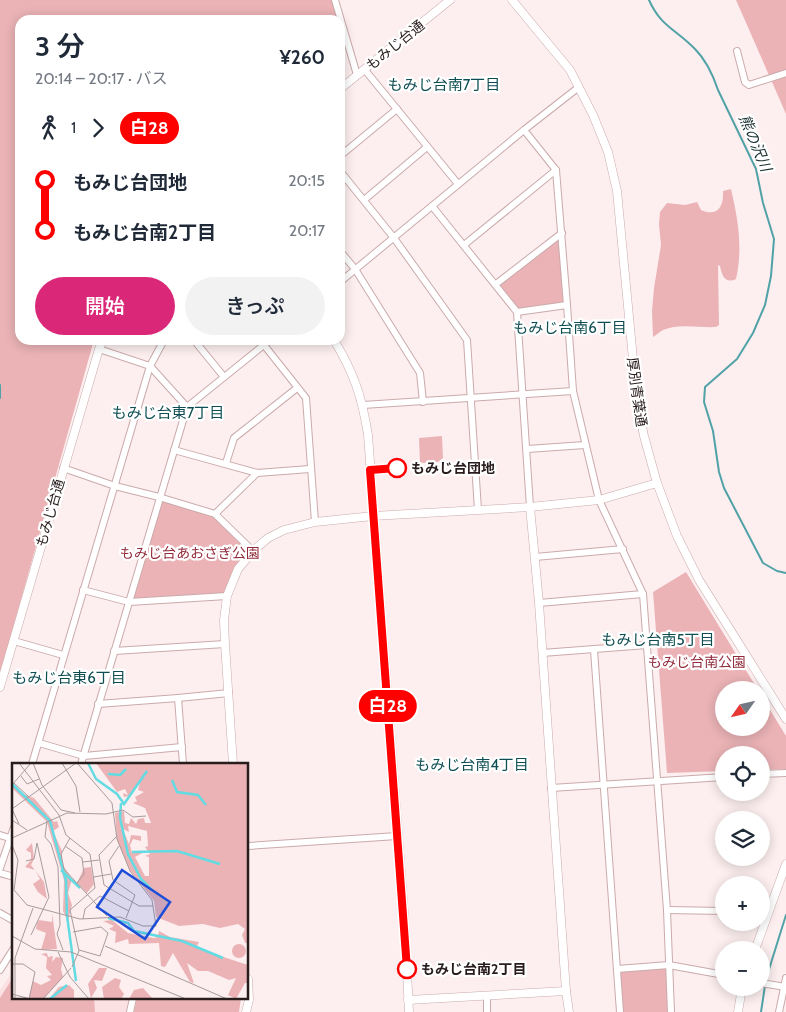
<!DOCTYPE html>
<html lang="ja">
<meta charset="utf-8">
<style>
:root{--surface:#fff;--page:#f2f2f3;--text:#1f2937;--muted:#747a83;--accent:#db2777}
body{margin:0;font-family:Cabin,"Noto Sans JP",sans-serif;background:var(--page);color:var(--text);height:100vh;display:flex;flex-direction:column;font-size:19px;white-space:nowrap}
*{box-sizing:border-box;margin:0}
p{font-size:16px;color:var(--muted)}
.icon{flex:none;width:28px;height:28px;fill:none;stroke:currentColor;stroke-width:2;stroke-linecap:round;stroke-linejoin:round}
.map{position:relative;flex:1;overflow:hidden}
.panel{position:absolute;left:15px;top:15px;width:330px;height:330px;display:flex;flex-direction:column;background:var(--surface);border-radius:15px;box-shadow:0 2px 12px #0003}
.panel>*{flex:none}
.badge{padding:0 10px;border-radius:16px;font-size:18px;line-height:32px}
.needle{width:32px;rotate:236deg}
.buttons{position:absolute;left:715px;top:681px;display:grid;gap:10px}
.buttons a{display:grid;place-items:center;width:55px;height:55px;border-radius:50%;background:var(--surface);box-shadow:0 2px 12px #0003;font-size:25px}
.map>.badge{position:absolute;translate:-50% -50%;box-shadow:0 0 0 2px #fff}
.legs{display:flex;align-items:center;gap:8px;height:55px;padding:0 20px;font-size:16px}
.legs p{margin-inline-start:auto}
.overview{display:flex;align-items:center;justify-content:space-between;height:85px;padding:0 20px}
h1{font-size:28px;font-weight:600;line-height:38px}
.primary-button{display:flex;gap:10px;margin-top:auto;padding:10px 20px}
.primary-button a{flex:1;height:58px;border-radius:30px;background:var(--accent);color:#fff;font-size:20px;font-weight:600;line-height:58px;text-align:center}
.primary-button a+a{background:var(--page);color:var(--text)}
ul{padding:0 20px;list-style:none}
li{display:flex;align-items:center;gap:18px;height:50px;font-size:19px}
li i{display:grid;place-items:center;width:8px;height:100%;margin:0 6px;background:currentColor}
li i::after{content:'';width:12px;height:12px;margin:-6px;border:4px solid;border-radius:50%;background:var(--surface)}
li p{margin-inline-start:auto}
li:first-child i{background:linear-gradient(#0000 50%,currentColor 0)}
li:last-child i{background:linear-gradient(currentColor 50%,#0000 0)}
.map>svg:first-child{display:block}
.built{fill:#fce1e2}
.green{fill:#ebb3b6}
.lines{fill:none;stroke-linecap:round;stroke-linejoin:round}
.stream{stroke:#51a2a7;stroke-width:2}
.minor-casing{stroke:#cbaaab;stroke-width:8}
.tertiary-casing{stroke:#cbaaab;stroke-width:9}
.minor{stroke:#fff;stroke-width:6}
.tertiary{stroke:#fff;stroke-width:8}
.line-1-casing{stroke:#fff;stroke-width:11}
.line-1{stroke:#f00;stroke-width:8}
.stop-1-dot{fill:#fff;stroke:#f00;stroke-width:2.5}
.labels{text-anchor:middle;dominant-baseline:central;stroke-width:4.5;stroke-linejoin:round;paint-order:stroke}
.street-label{font-size:14px;fill:#281c1c;stroke:#fff}
.stop-label{font-size:14px;font-weight:bold;fill:#281c1c;stroke:#fff;text-anchor:start}
.park-label{font-size:14px;fill:#922b3b;stroke:#fff}
.neighbourhood-label{font-size:15px;fill:#0e4d51;stroke:#fff}
.water-label{font-size:15px;font-style:italic;fill:#1d3334;stroke:#fff}
.inset-river{fill:none;stroke:#62dbe2;stroke-width:2.5}
.inset-road{fill:none;stroke:#a89b9b;stroke-width:1}
.view{fill:#1d4ed8;fill-opacity:0.15;stroke:#1d4ed8;stroke-width:2.5}
.inset-edge{fill:none;stroke:#281c1c;stroke-width:2.5}
</style>
<div class="map">
<svg width="786" height="1012" viewBox="0 0 786 1012">
<rect width="100%" height="100%" fill="#fdeff0"/>
<path class="built" d="M14 969V998H129L126 1012H0V990Z"/>
<g class="green">
<path d="M0 0H334L338 20H20V340H94L0 674Z"/>
<path d="M736 0H786V114Z"/>
<path d="M731 189C738 219 743 248 736 279 725 284 722 276 720 266L718 265 719 325 716 327C699 328 679 323 663 330 659 332 657 335 653 337L652 311 654 288 661 245 659 224 660 212 667 203 685 205 697 202 701 210C717 217 724 207 723 191Z"/>
<path d="M562 233 567 305 517 312 496 284Z"/>
<path d="M442 436 443 458 438 462 420 463 419 438Z"/>
<path d="M159 497 215 514 253 551 238 570 227 596 129 602Z"/>
<path d="M686 572 758 690H724V728H761V695L786 736V769L761 770V755H724V771L667 773 653 592Z"/>
<path d="M669 965 671 1012H620L617 969Z"/>
<path d="M14 976V998H94L95 1012H0V998Z"/>
<path d="M137 998H241L239 1012H134Z"/>
</g>
<g class="lines">
<g class="stream">
<path d="M649 0C661 27 676 29 695 49 706 60 713 75 718 90L756 169 763 203 774 239 771 276 765 305 753 333 737 359 705 387 704 402 713 431 719 472 724 488 763 563 777 571 786 573"/>
<path d="M0 398V385"/>
<path d="M761 1012 766 979 786 915"/>
</g>
<g class="minor-casing">
<g id="minor">
<path d="M335 0 357 75"/>
<path d="M737 51 745 82 749 85 786 73"/>
<path d="M365 70 458 184"/>
<path d="M524 130 556 170 567 305 573 391 599 500 643 594 667 910 671 1012"/>
<path d="M340 156 397 109"/>
<path d="M340 171 394 238 467 340 478 510"/>
<path d="M364 200 427 147"/>
<path d="M432 206 517 312 530 507"/>
<path d="M464 245 556 170"/>
<path d="M340 251 355 269 420 373 423 402"/>
<path d="M340 282 524 130 579 87"/>
<path d="M496 284 562 233"/>
<path d="M517 312 567 305"/>
<path d="M194 340 224 377"/>
<path d="M260 340 306 398 315 522"/>
<path d="M99 349 150 366 187 407"/>
<path d="M363 405 573 391"/>
<path d="M527 449 585 445"/>
<path d="M174 450 257 473 310 469"/>
<path d="M226 463 234 438 297 388"/>
<path d="M63 468 115 486 159 497 215 514 253 551"/>
<path d="M215 514 257 473"/>
<path d="M535 557 623 549"/>
<path d="M83 590 129 602 227 596"/>
<path d="M539 603 643 594"/>
<path d="M14 641 63 655"/>
<path d="M594 650 620 1012"/>
<path d="M114 651 225 644"/>
<path d="M542 653 647 645"/>
<path d="M178 698 183 764"/>
<path d="M98 704 178 698 229 693"/>
<path d="M39 743 84 756 182 747"/>
<path d="M32 764 150 366 164 340"/>
<path d="M81 764 187 407 270 340"/>
<path d="M761 774 786 773"/>
<path d="M551 788 724 777"/>
<path d="M0 835 13 839"/>
<path d="M248 846 397 836"/>
<path d="M0 868 14 827"/>
<path d="M0 873 14 877"/>
<path d="M667 910 724 911"/>
<path d="M0 913 14 921"/>
<path d="M617 969 669 965 724 975"/>
<path d="M0 970 14 948"/>
<path d="M761 983 786 987"/>
<path d="M487 996V1012"/>
<path d="M130 1012 133 998"/>
<path d="M779 1012 786 978"/>
</g>
</g>
<g class="tertiary-casing">
<g id="tertiary">
<path d="M512 0 570 70 593 115 608 152 617 191 637 401 644 436 657 483 677 536 699 580 786 719"/>
<path d="M340 89 450 0"/>
<path d="M334 340C354 373 362 397 368 435L404 913 409 1012"/>
<path d="M530 507 539 603 566 991 569 1012"/>
<path d="M0 687 99 349 103 340"/>
<path d="M233 764 225 644 224 620 227 596 238 569 253 551 268 538 284 530 315 522 373 516 530 507 599 500 657 483"/>
<path d="M755 950 786 864"/>
<path d="M408 1000 566 991"/>
<path d="M246 1012 249 1000 248 979"/>
<path d="M738 1012 742 988"/>
</g>
</g>
<use href="#minor" class="minor"/>
<use href="#tertiary" class="tertiary"/>
</g>
<g class="lines">
<g class="line-1-casing">
<path id="line-1" d="M397 468 370 470 407 969"/>
</g>
<use href="#line-1" class="line-1"/>
</g>
<g class="stop-1-dot">
<circle cx="397" cy="468" r="9"/>
<circle cx="407" cy="969" r="9"/>
</g>
<g class="labels">
<g class="street-label">
<text transform="translate(395 45) rotate(-39)">もみじ台通</text>
<text transform="translate(637 392) rotate(82)">厚別青葉通</text>
<text transform="translate(50 513) rotate(-74)">もみじ台通</text>
</g>
<g class="stop-label">
<text x="411" y="468">もみじ台団地</text>
<text x="421" y="969">もみじ台南2丁目</text>
</g>
<g class="park-label">
<text x="190" y="553">もみじ台あおさぎ公園</text>
<text x="697" y="662">もみじ台南公園</text>
</g>
<g class="neighbourhood-label">
<text x="444" y="85">もみじ台南7丁目</text>
<text x="570" y="328">もみじ台南6丁目</text>
<text x="168" y="413">もみじ台東7丁目</text>
<text x="658" y="640">もみじ台南5丁目</text>
<text x="69" y="678">もみじ台東6丁目</text>
<text x="472" y="765">もみじ台南4丁目</text>
</g>
<g class="water-label">
<text transform="translate(755 143) rotate(67)">熊の沢川</text>
</g>
</g>
<g transform="translate(12 763)">
<rect width="236" height="236" fill="#fdeff0"/>
<path d="M84 0H236V180H233L230 172 233 166 226 161 208 165 191 161 167 163 144 154 142 138 118 107 105 77 103 50 112 48 113 60 117 61 119 55 124 61 126 56 132 55 133 60H139L133 45 121 40 125 38 123 34 132 29 126 27 128 19 117 33 112 34 111 30 116 32 113 26 105 29ZM116 63 135 68 136 83 133 84 138 91 133 93 137 94V113H133L123 94 134 88 120 90 118 82 121 76 129 78V73L119 72 117 81 111 66 117 69ZM2 21 11 31 22 35 42 59 45 58 47 64 41 68 50 88V101L60 116 56 130 60 142 56 158 51 148 52 117 35 59 0 25ZM20 80 22 96 19 102 32 119 35 136 26 129 21 121 28 116 23 107 13 104 19 97V90L14 87ZM79 104 82 121 75 130 65 120 72 105ZM40 150 45 186 29 187 34 170 24 166 25 160 27 157 40 159ZM100 157 116 170 142 175 146 174 147 168 158 174 187 179 185 183 193 188 236 202V220H233L224 236 216 232 224 215 217 217 196 208H186L175 200 182 220 178 219 161 190 153 204 149 203 147 180 117 181 116 176 103 180 104 169 97 166 102 163 91 158ZM220 188a7 7 0 1 1 14 0a7 7 0 1 1-14 0ZM35 190 36 194 41 193 40 199 44 194 51 195 49 206 51 214 31 236 17 235 21 218 29 222 39 217 35 213 40 212 34 205 35 194 29 191ZM87 205H95L90 218 82 217 85 225 79 235 76 221ZM103 215 109 217 107 224 112 231 109 236H92L90 224ZM57 222 62 227V236H37L47 224ZM131 225 141 236H117L122 227Z" fill="#ebb3b6" fill-rule="evenodd"/>
<path class="inset-river" d="M76 0 84 16 105 31 112 41 135 8M96 11 108 12 114 6M160 17 165 29 186 32 194 42M0 21 38 58 54 118 55 153 64 218M109 40 108 55 116 91 129 116 140 127M120 89 165 88 208 101M49 107 68 125M96 155 116 160 122 168 170 178 211 195M38 236 55 222"/>
<path class="inset-road" d="M7 0 47 52 54 72 78 91 83 125 58 147 67 188 60 204M21 0 30 22 49 47 63 50M50 0 64 23 68 49M9 13 15 21 27 16M2 20 17 34M0 22 19 0M0 46 64 0M0 46 7 61M0 57 15 67M35 58 33 74 39 81 46 104 48 162 45 171 51 187M104 74 87 92 92 122 127 143H141M0 75 55 50 94 51 111 47 121 54 134 53M58 75 49 91 52 106 95 153M0 82 6 97 2 127 15 142 68 156 108 154 131 163H144L140 137 118 108 105 76 100 40 65 0M53 83 70 95 72 111 65 120M107 83 97 98 101 117 123 132 114 155M14 98 22 96 25 80 37 134 19 172M71 99 87 97M82 114 99 111M71 156 73 146 88 133 117 148M61 169 89 164 96 170 88 193 67 187M0 173 23 186 59 189 174 236M93 183 215 236M46 189 58 214 77 236M0 201H11L23 209 17 236M0 231 18 236M3 236V195L21 145M31 236 59 205"/>
<path class="view" d="M110 107 158 139 133 176 85 144Z"/>
<rect width="236" height="236" class="inset-edge"/>
</g>
</svg>
<div class="buttons">
<a><svg class="needle" viewBox="-14 -14 28 28"><path d="M0-13l5 13h-10z" fill="#e53935"/><path d="M0 13l5-13h-10z" fill="#747a83"/></svg></a>
<a><svg class="icon" aria-label="locate" viewBox="0 0 24 24"><circle cx="12" cy="12" r="6"/><path d="M12 2v4M12 18v4M2 12h4M18 12h4"/></svg></a>
<a><svg class="icon" aria-label="layers" viewBox="0 0 24 24"><path d="M12 4l9 5-9 5-9-5zM3 14l9 5 9-5"/></svg></a>
<a>+</a>
<a>−</a>
</div>
<b class="badge" style="left:388px;top:706px;background:#f00;color:#fff">白28</b>
<section class="panel">
<div class="overview"><div><h1>3 分</h1><p>20:14 – 20:17 · バス</p></div><b>¥260</b></div>
<div class="legs"><svg class="icon" aria-label="walk" viewBox="0 0 24 24"><circle cx="13" cy="4" r="2"/><path d="M13 8l-2 6 4 7M11 14l-3 7M7 12l3-4h3l4 4"/></svg>1<svg class="icon" aria-label="forward" viewBox="0 0 24 24"><path d="M9 5l7 7-7 7"/></svg><b class="badge" style="background:#f00;color:#fff">白28</b></div>
<ul>
<li><i style="color:#f00"></i><b>もみじ台団地</b><p>20:15</p></li>
<li><i style="color:#f00"></i><b>もみじ台南2丁目</b><p>20:17</p></li>
</ul>
<div class="primary-button"><a>開始</a><a>きっぷ</a></div>
</section>
</div>
